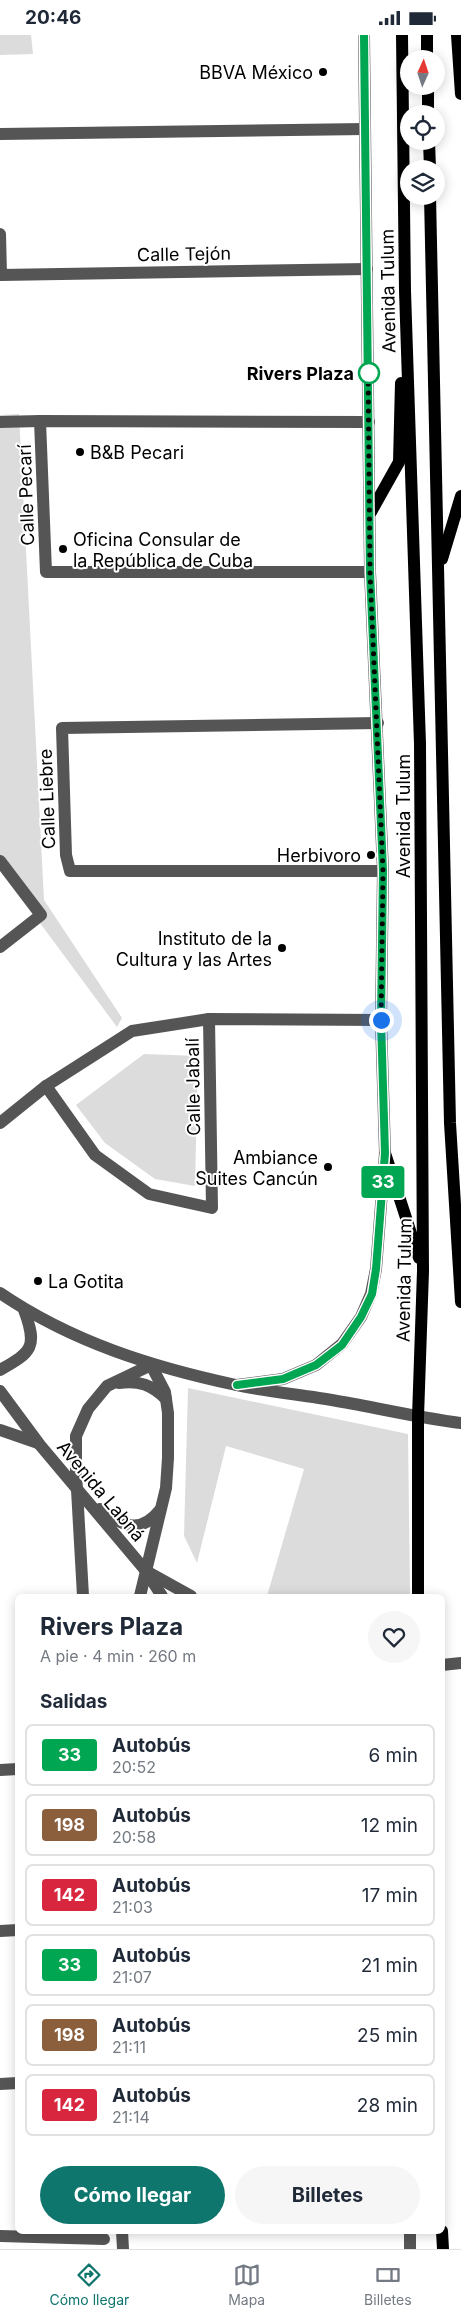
<!DOCTYPE html>
<html lang="es">
<meta charset="utf-8">
<style>
:root{--surface:#fff;--page:#f6f6f7;--text:#1f2937;--muted:#747a83;--line:#e0e1e3;--accent:#0f766e}
body{margin:0;font-family:Inter,sans-serif;background:var(--page);color:var(--text);height:100vh;display:flex;flex-direction:column;font-size:19px;white-space:nowrap}
*{box-sizing:border-box;margin:0}
p{font-size:16px;color:var(--muted)}
.icon{flex:none;width:28px;height:28px;fill:none;stroke:currentColor;stroke-width:2;stroke-linecap:round;stroke-linejoin:round}
.map{position:relative;flex:1;overflow:hidden}
.sheet{position:absolute;left:15px;top:1559px;width:430px;height:640px;display:flex;flex-direction:column;background:var(--surface);border-radius:8px;box-shadow:0 2px 12px #0003}
.sheet>*{flex:none}
.badge{padding:0 10px;border-radius:4px;font-size:18px;line-height:32px}
.needle{width:32px;rotate:3deg}
.buttons{position:absolute;left:400px;top:15px;display:grid;gap:10px}
.buttons a{display:grid;place-items:center;width:45px;height:45px;border-radius:50%;background:var(--surface);box-shadow:0 2px 12px #0003;font-size:25px}
.you{position:absolute;width:25px;height:25px;margin:-12px;border:4px solid #fff;border-radius:50%;background:#1a73e8;box-shadow:0 0 0 8px #1a73e833}
.map>.badge{position:absolute;translate:-50% -50%;box-shadow:0 0 0 2px #fff}
h2{padding:0 25px;font-size:19px;line-height:45px}
.round{display:grid;place-items:center;flex:none;width:52px;height:52px;border-radius:26px;background:var(--page)}
.summary{display:flex;align-items:center;justify-content:space-between;height:85px;padding:0 25px}
h1{font-size:24px;font-weight:700;line-height:38px}
.action{display:flex;gap:10px;margin-top:auto;padding:10px 25px}
.action a{flex:1;height:58px;border-radius:30px;background:var(--accent);color:#fff;font-size:20px;font-weight:700;line-height:58px;text-align:center}
.action a+a{background:var(--page);color:var(--text)}
ul{padding:0;list-style:none}
li{display:flex;align-items:center;gap:15px;height:62px;margin:0 10px 8px;padding:0 15px;border:2px solid var(--line);border-radius:8px}
li div{flex:1}
li b{display:block;font-size:19px}
li em{font-style:normal}
li .badge{min-width:55px;font-weight:700;text-align:center}
.status{display:flex;justify-content:space-between;align-items:center;height:35px;padding:0 25px;background:var(--surface);direction:ltr}
.status svg{height:14px;fill:currentColor}
.tabs{display:flex;justify-content:space-around;align-items:center;height:70px;border-top:1px solid var(--line);background:var(--surface);font-size:14px;color:var(--muted)}
.tabs a{display:grid;justify-items:center;gap:2px}
.tabs .selected{color:var(--accent)}
.map>svg:first-child{display:block}
.green{fill:#dcdcdc}
.lines{fill:none;stroke-linecap:round;stroke-linejoin:round}
.minor{stroke:#555;stroke-width:12}
.major{stroke:#000;stroke-width:12}
.line-casing{stroke:#fff;stroke-width:11}
.line{stroke:#00a651;stroke-width:8}
.walk{stroke:#000;stroke-width:5;stroke-dasharray:0 9}
.poi-dot{fill:#000;stroke:#fff;stroke-width:2}
.stop-dot{fill:#fff;stroke:#00a651;stroke-width:2.5}
.labels{text-anchor:middle;dominant-baseline:central;stroke-width:4;stroke-linejoin:round;paint-order:stroke}
.poi-label{font-size:18px;fill:#000;stroke:#fff;text-anchor:end}
.street-label{font-size:18px;fill:#000;stroke:#fff}
.stop-label{font-size:18px;font-weight:bold;fill:#000;stroke:#fff;text-anchor:end}
</style>
<div class="status"><b>20:46</b><svg viewBox="0 0 49 12"><path d="M0 12V9h3v3zM5 12V6h3v6zM10 12V3h3v9zM15 12V0h3v12zM26 1h20v11H26zM47 4h2v5h-2z"/></svg></div>
<div class="map">
<svg width="461" height="2214" viewBox="0 0 461 2214">
<rect width="100%" height="100%" fill="#fff"/>
<g class="green">
<path d="M0 0H31L33 19 0 20Z"/>
<path d="M19 379 44 865 122 983 117 992 0 834V380Z"/>
<path d="M144 1019 198 1021 195 1151 155 1144 105 1108 76 1070Z"/>
<path d="M188 1353 408 1399 410 1561H267L304 1434 226 1411 197 1528 184 1501Z"/>
</g>
<g class="lines">
<g class="minor">
<path d="M0 99 365 94"/>
<path d="M0 199 1 240 367 234"/>
<path d="M0 387 40 386"/>
<path d="M369 387 40 386 46 537H370"/>
<path d="M378 688 62 693 66 820 70 836H383"/>
<path d="M0 826 41 880 0 912"/>
<path d="M46 1051 95 1120 149 1159 212 1173 209 984"/>
<path d="M0 1088 46 1051 132 996 209 984 381 985"/>
<path d="M0 1258C72 1307 152 1332 236 1350 269 1357 304 1360 337 1366 379 1373 419 1383 461 1388"/>
<path d="M0 1335C32 1317 38 1312 24 1275"/>
<path d="M119 1348C139 1345 152 1350 166 1364"/>
<path d="M237 1350 283 1344 316 1330 342 1309 361 1282 371 1259 376 1234 385 1118 381 985 383 836 370 537 364 0"/>
<path d="M0 1356 40 1410 146 1536 191 1561"/>
<path d="M0 1395 38 1408"/>
<path d="M100 1474C122 1490 139 1501 160 1475"/>
<path d="M147 1538 162 1561"/>
<path d="M83 1561 76 1437V1401L88 1374 107 1351 151 1330"/>
<path d="M140 1561 166 1453 168 1423V1378L165 1357 151 1330"/>
<path d="M442 1630 461 1628"/>
<path d="M0 1735 18 1734"/>
<path d="M0 1896 18 1895"/>
<path d="M0 2049 18 2048"/>
<path d="M122 2196 123 2214"/>
<path d="M410 2196V2214"/>
<path d="M0 2201 104 2204"/>
</g>
<g class="major">
<path d="M402 0 405 256 420 709 423 1236 418 1382V1561"/>
<path d="M427 0V24"/>
<path d="M457 0 461 59"/>
<path d="M428 51V79"/>
<path d="M429 106 430 134"/>
<path d="M430 161 450 1088 461 1267"/>
<path d="M371 477 399 427 401 348"/>
<path d="M442 524 461 461"/>
<path d="M385 1118 419 1223"/>
<path d="M442 2196 443 2214"/>
</g>
</g>
<g class="lines">
<g class="line-casing">
<path id="line" d="M237 1350 283 1344 316 1330 342 1310 361 1282 372 1259 376 1234 385 1118 381 985 383 836 370 537 364 0"/>
</g>
<use href="#line" class="line"/>
<path class="walk" d="M369 338 368 330 370 537 383 836 381 985"/>
</g>
<g class="poi-dot">
<circle cx="323" cy="37" r="5"/>
<circle cx="80" cy="417" r="5"/>
<circle cx="63" cy="514" r="5"/>
<circle cx="371" cy="820" r="5"/>
<circle cx="282" cy="913" r="5"/>
<circle cx="328" cy="1132" r="5"/>
<circle cx="38" cy="1246" r="5"/>
</g>
<circle class="stop-dot" cx="369" cy="338" r="10"/>
<g class="labels">
<g class="poi-label">
<text x="313" y="37">BBVA México</text>
<text x="90" y="417" text-anchor="start">B&amp;B Pecari</text>
<text x="73" y="504" text-anchor="start">Oficina Consular de<tspan x="73" dy="21">la República de Cuba</tspan></text>
<text x="361" y="820">Herbivoro</text>
<text x="272" y="903">Instituto de la<tspan x="272" dy="21">Cultura y las Artes</tspan></text>
<text x="318" y="1122">Ambiance<tspan x="318" dy="21">Suites Cancún</tspan></text>
<text x="48" y="1246" text-anchor="start">La Gotita</text>
</g>
<g class="street-label">
<text transform="translate(184 219) rotate(-1)">Calle Tejón</text>
<text transform="translate(388 256) rotate(-91)">Avenida Tulum</text>
<text transform="translate(26 460) rotate(-92)">Calle Pecarí</text>
<text transform="translate(47 764) rotate(-92)">Calle Liebre</text>
<text transform="translate(403 781) rotate(-90)">Avenida Tulum</text>
<text transform="translate(193 1052) rotate(-91)">Calle Jabalí</text>
<text transform="translate(404 1245) rotate(-89)">Avenida Tulum</text>
<text transform="translate(101 1456) rotate(50)">Avenida Labná</text>
</g>
<g class="stop-label">
<text x="354" y="338">Rivers Plaza</text>
</g>
</g>
</svg>
<div class="buttons">
<a><svg class="needle" viewBox="-14 -14 28 28"><path d="M0-13l5 13h-10z" fill="#e53935"/><path d="M0 13l5-13h-10z" fill="#747a83"/></svg></a>
<a><svg class="icon" aria-label="locate" viewBox="0 0 24 24"><circle cx="12" cy="12" r="6"/><path d="M12 2v4M12 18v4M2 12h4M18 12h4"/></svg></a>
<a><svg class="icon" aria-label="layers" viewBox="0 0 24 24"><path d="M12 4l9 5-9 5-9-5zM3 14l9 5 9-5"/></svg></a>
</div>
<div class="you" style="left:381px;top:985px"></div>
<b class="badge" style="left:383px;top:1147px;background:#00a651;color:#fff">33</b>
<section class="sheet">
<div class="summary"><div><h1>Rivers Plaza</h1><p>A pie · 4 min · 260 m</p></div><a class="round"><svg class="icon" aria-label="heart" viewBox="0 0 24 24"><path d="M12 20l-8-8c-3-5 5-10 8-4 3-6 11-1 8 4z"/></svg></a></div>
<h2>Salidas</h2>
<ul>
<li><span class="badge" style="background:#00a651;color:#fff">33</span><div><b>Autobús</b><p>20:52</p></div><em>6 min</em></li>
<li><span class="badge" style="background:#8b5e3c;color:#fff">198</span><div><b>Autobús</b><p>20:58</p></div><em>12 min</em></li>
<li><span class="badge" style="background:#d7263d;color:#fff">142</span><div><b>Autobús</b><p>21:03</p></div><em>17 min</em></li>
<li><span class="badge" style="background:#00a651;color:#fff">33</span><div><b>Autobús</b><p>21:07</p></div><em>21 min</em></li>
<li><span class="badge" style="background:#8b5e3c;color:#fff">198</span><div><b>Autobús</b><p>21:11</p></div><em>25 min</em></li>
<li><span class="badge" style="background:#d7263d;color:#fff">142</span><div><b>Autobús</b><p>21:14</p></div><em>28 min</em></li>
</ul>
<div class="action"><a>Cómo llegar</a><a>Billetes</a></div>
</section>
</div>
<nav class="tabs">
<a class="selected"><svg class="icon" aria-label="directions" viewBox="0 0 24 24"><path d="M12 3l9 9-9 9-9-9zM9 14v-3h6M13 9l2 2-2 2"/></svg>Cómo llegar</a>
<a><svg class="icon" aria-label="map" viewBox="0 0 24 24"><path d="M3 6l6-2 6 2 6-2v14l-6 2-6-2-6 2zM9 4v14M15 6v14"/></svg>Mapa</a>
<a><svg class="icon" aria-label="tickets" viewBox="0 0 24 24"><path d="M3 7h18v10H3zM15 7v10"/></svg>Billetes</a>
</nav>
